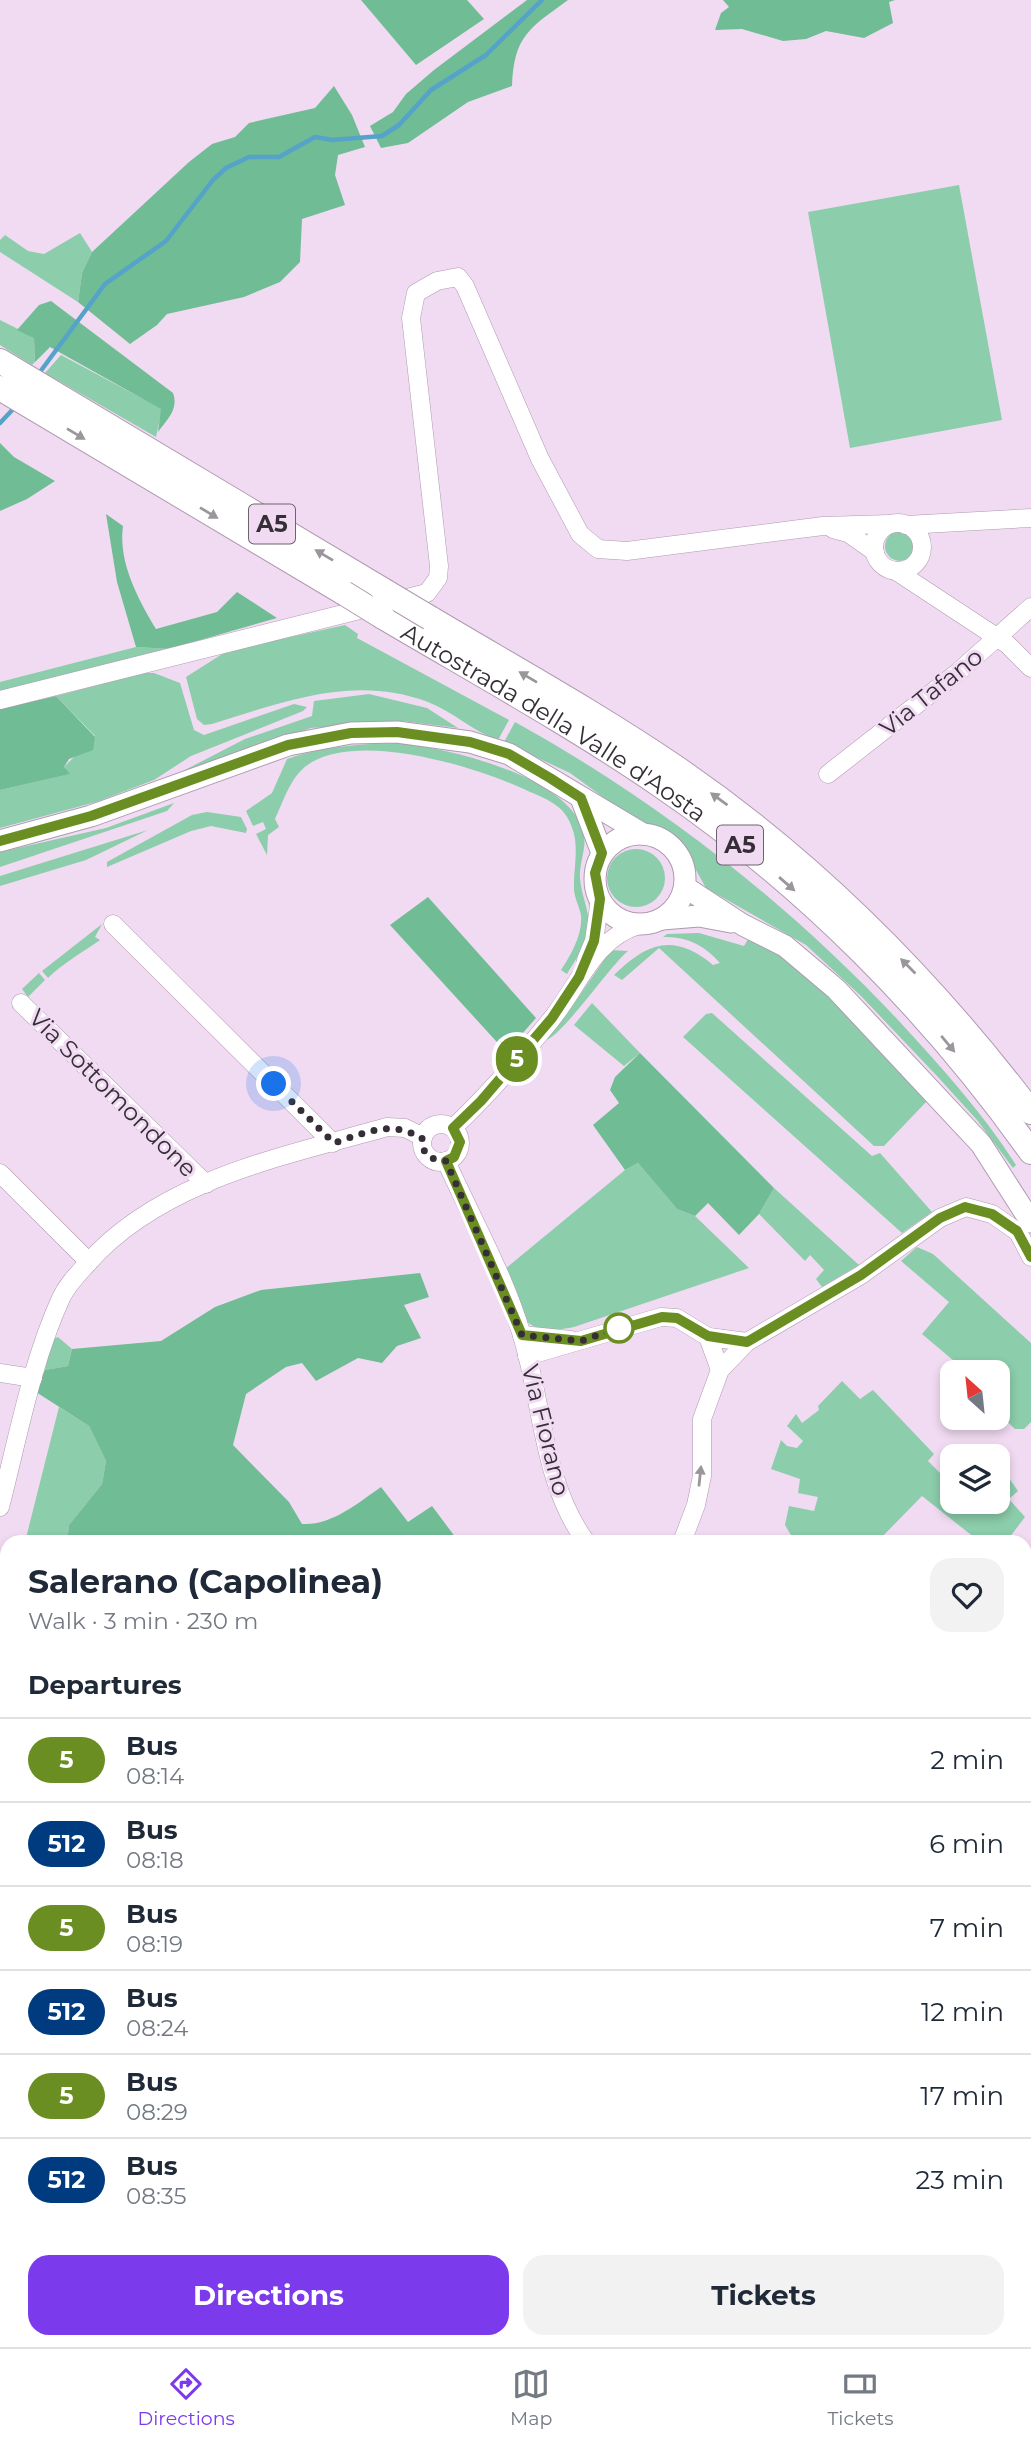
<!DOCTYPE html>
<meta charset="utf-8">
<style>
:root{--surface:#fff;--page:#f2f2f3;--text:#1f2937;--muted:#747a83;--line:#e0e1e3;--accent:#7c3aed}
body{margin:0;font-family:Montserrat,sans-serif;background:var(--page);color:var(--text);height:100vh;display:flex;flex-direction:column;font-size:26px;white-space:nowrap}
*{box-sizing:border-box;margin:0}
p{font-size:23px;color:var(--muted)}
.icon{flex:none;width:38px;height:38px;fill:none;stroke:currentColor;stroke-width:2;stroke-linecap:round;stroke-linejoin:round}
.map{position:relative;flex:1;overflow:hidden}
.panel{position:absolute;left:0px;top:1535px;width:1032px;height:814px;display:flex;flex-direction:column;background:var(--surface);border-radius:21px 21px 0 0;box-shadow:0 4px 10px #0003}
.panel>*{flex:none}
.badge{padding:0 14px;border-radius:23px;font-size:24px;line-height:46px}
.needle{width:46px;rotate:333deg}
.controls{position:absolute;left:940px;top:1360px;display:grid;gap:14px}
.controls a{display:grid;place-items:center;width:70px;height:70px;border-radius:14px;background:var(--surface);box-shadow:0 4px 10px #0003;font-size:35px}
.you{position:absolute;width:35px;height:35px;margin:-18px;border:5px solid #fff;border-radius:50%;background:#1a73e8;box-shadow:0 0 0 10px #1a73e833}
.map>.badge{position:absolute;translate:-50% -50%;box-shadow:0 0 0 4px #fff}
h2{padding:0 28px;font-size:26px;line-height:63px}
.round{display:grid;place-items:center;flex:none;width:74px;height:74px;border-radius:21px;background:var(--page)}
.overview{display:flex;align-items:center;justify-content:space-between;height:119px;padding:0 28px}
h1{font-size:33px;font-weight:700;line-height:52px}
.cta{display:flex;gap:14px;margin-top:auto;padding:14px 28px}
.cta a{flex:1;height:80px;border-radius:21px;background:var(--accent);color:#fff;font-size:28px;font-weight:700;line-height:80px;text-align:center}
.cta a+a{background:var(--page);color:var(--text)}
ul{padding:0;list-style:none}
li{display:flex;align-items:center;gap:21px;height:84px;padding:0 28px;border-top:2px solid var(--line)}
li div{flex:1}
li b{display:block;font-size:26px}
li em{font-style:normal}
li .badge{min-width:77px;font-weight:700;text-align:center}
.dock{display:flex;justify-content:space-around;align-items:center;height:98px;border-top:2px solid var(--line);background:var(--surface);font-size:19px;color:var(--muted)}
.dock a{display:grid;justify-items:center;gap:4px}
.dock .current{color:var(--accent)}
.map>svg:first-child{display:block}
.green{fill:#8ccdab}
.forest{fill:#6fbc95}
.lines{fill:none;stroke-linecap:round;stroke-linejoin:round}
.stream{stroke:#55a3c9;stroke-width:4.5}
.minor-casing{stroke:#af9ab0;stroke-width:19}
.major-casing{stroke:#af9ab0;stroke-width:23}
.highway-casing{stroke:#af9ab0;stroke-width:26}
.minor{stroke:#fff;stroke-width:18}
.major{stroke:#fff;stroke-width:21}
.highway{stroke:#fff;stroke-width:24}
.highway-bridge-casing{stroke:#af9ab0;stroke-width:26;stroke-linecap:butt}
.highway-bridge{stroke:#fff;stroke-width:24}
.oneway{fill:#9a969b}
.line-casing{stroke:#fff;stroke-width:16}
.line{stroke:#6b8e23;stroke-width:10}
.walk{stroke:#362e37;stroke-width:7;stroke-dasharray:0 12.6}
.stop-dot{fill:#fff;stroke:#6b8e23;stroke-width:3.5}
.labels{text-anchor:middle;dominant-baseline:central;stroke-width:6;stroke-linejoin:round;paint-order:stroke}
.shield{fill:#f1dbf2;stroke:#6e626f;stroke-width:2}
.shield-label{font-size:23px;font-weight:bold;fill:#362e37}
.street-label{font-size:24px;fill:#362e37;stroke:#f1dbf2}
</style>
<div class="map">
<svg width="1031" height="2347" viewBox="0 0 1031 2347">
<rect width="100%" height="100%" fill="#f1dbf2"/>
<g class="green">
<path d="M959 185 1002 420 850 448 808 212Z"/>
<path d="M80 233 92 252 82 273 78 302 0 252V240L5 235 28 251 44 254Z"/>
<path d="M0 320 34 337 35 362 32 365 0 345Z"/>
<path d="M61 355 162 409 156 437 45 373Z"/>
<circle cx="900" cy="546" r="15"/>
<path d="M345 625 358 634 357 638 509 720 498 740C472 731 454 712 428 702 353 674 284 702 212 724L204 725 197 719 186 677 227 651Z"/>
<path d="M136 647 169 649 147 658 0 692V682Z"/>
<path d="M143 673H154L180 683 194 730 204 735 294 704 307 707 303 711 191 756 154 780 96 802 0 828V790L69 774 64 767 95 736 56 696Z"/>
<path d="M369 694 427 708 458 728 402 721 311 728 181 772 245 739 312 716 314 701Z"/>
<path d="M515 722C658 801 787 902 899 1021 941 1067 983 1113 1016 1165L1013 1168 977 1120 937 1076 861 996 806 945 706 888 683 847 670 833 636 821 570 773 504 742Z"/>
<path d="M400 743C450 749 565 775 583 830 588 846 579 862 580 878 581 894 589 910 589 926 590 942 575 960 567 974L561 970C571 955 583 934 581 915 579 906 575 899 574 890 573 864 582 842 567 817 560 804 542 797 528 791 477 767 364 732 312 762 291 774 285 798 275 819L279 827 268 835 267 855 256 834 266 829 263 822 253 826 246 811 272 793 287 759C324 746 361 744 400 743Z"/>
<path d="M174 803 167 811 0 867V852L106 828Z"/>
<path d="M207 812 241 817 247 829 246 833 211 826 191 831 107 867V862L192 815Z"/>
<path d="M148 830 86 860 0 886V876Z"/>
<circle cx="636" cy="878" r="29"/>
<path d="M102 924 95 937 100 940C83 952 62 964 48 978L42 971Z"/>
<path d="M699 933 744 946 750 936 803 971 928 1100 884 1146H874L659 948 622 980 614 975C648 942 674 933 713 965L720 963C704 945 687 936 663 937L667 934Z"/>
<path d="M611 950 628 951C608 968 562 1037 544 1041L566 1015Z"/>
<path d="M39 973 45 980 28 997 22 989Z"/>
<path d="M592 1003 640 1053 624 1066 574 1025Z"/>
<path d="M712 1013 872 1156 880 1153 932 1212 902 1233 683 1037 706 1014Z"/>
<path d="M638 1163 677 1209 695 1216 749 1268 574 1327C518 1338 521 1314 505 1269L625 1170Z"/>
<path d="M774 1188 859 1265 822 1287 816 1279 824 1270 810 1255 805 1261 759 1214Z"/>
<path d="M917 1247 933 1254 1031 1343V1422L1024 1429H1015L998 1413V1372H967L922 1334 949 1302 901 1261Z"/>
<path d="M58 1337 72 1349 68 1366 45 1370 51 1340Z"/>
<path d="M842 1381 860 1399 873 1390 934 1454 928 1461 952 1485V1502H998V1470L1002 1468 1018 1491 1009 1499 1025 1517 1006 1542H980L922 1496 877 1542H795L785 1525 789 1506 814 1511 818 1497 798 1493 800 1479 771 1469 781 1440 787 1446 797 1448 803 1441 787 1426 796 1414 802 1423 819 1410 818 1406Z"/>
<path d="M59 1407 89 1426 106 1461 102 1484 69 1525 67 1542H25Z"/>
</g>
<g class="forest">
<path d="M361 0H467L484 19 416 65Z"/>
<path d="M527 0H568C530 28 514 35 512 86L468 102 408 143 381 148 370 126 393 112 406 94 434 70Z"/>
<path d="M723 0H895L889 2 893 23 864 38 826 31 806 39 783 41 742 29 715 30 721 13 729 7Z"/>
<path d="M334 86 352 115 365 147 338 155 335 175 345 205 302 219 300 262 280 282 244 297 167 314 157 325 130 344 78 302 82 273 92 252 189 162 212 144 235 137 249 123 315 108Z"/>
<path d="M51 301 173 393C179 409 167 420 158 432L161 409 50 347 35 362 34 338 17 330 39 305Z"/>
<path d="M0 443 14 457 55 481 27 499 0 511Z"/>
<path d="M106 514 123 526C118 562 138 599 156 629L217 612 237 592 277 618 169 649 136 647 117 582Z"/>
<path d="M56 696 95 737 93 750 69 759 64 767 70 774 0 790V709Z"/>
<path d="M428 897 536 1018 506 1052 390 925Z"/>
<path d="M640 1053 774 1188 759 1214 739 1235 708 1203 695 1216 677 1209 638 1163 625 1170 593 1125 619 1103 610 1090 615 1077Z"/>
<path d="M420 1273 429 1297 404 1305 421 1338 397 1346 382 1363 358 1358 316 1381 302 1363 286 1367 246 1394 233 1445 289 1502 302 1524C331 1526 358 1503 381 1487L408 1522 432 1506 459 1542H67L69 1525 102 1484 106 1461 89 1426 36 1392 45 1370 68 1366 72 1349 161 1341 215 1307 261 1290Z"/>
<path d="M7 1579V1677L0 1672V1580Z"/>
<path d="M7 2302V2342H241L244 2347H0V2309Z"/>
<path d="M256 2342H901L906 2347H262Z"/>
</g>
<g class="lines">
<g class="stream">
<path d="M37 376 105 284 166 241 213 180 226 168 249 157H279L315 137 332 140 382 136 399 125 431 90 486 55 542 0"/>
<path d="M0 423 16 406"/>
</g>
<g class="minor-casing">
<g id="minor">
<circle cx="898" cy="547" r="24"/>
<path d="M906 525 1031 518"/>
<path d="M833 529 848 533 875 552"/>
<path d="M896 571 1007 644 1031 668"/>
<path d="M0 700 427 593 438 578 439 566 411 318 416 293 437 281 458 277 465 286 540 459 580 534 598 549 627 551 823 526 890 524"/>
<path d="M828 774 957 673 1031 607"/>
<path d="M113 924 333 1143"/>
<path d="M586 960 594 941 600 899"/>
<path d="M21 1003 206 1184"/>
<circle cx="441" cy="1143" r="19"/>
<path d="M453 1128C488 1095 520 1058 550 1021 579 986 593 939 639 925"/>
<path d="M446 1161C472 1219 506 1278 523 1339 543 1407 543 1483 586 1542"/>
<path d="M0 1173 89 1262"/>
<path d="M522 1335 571 1340"/>
<path d="M708 1337 720 1370"/>
<path d="M527 1356 661 1317 677 1318 708 1337 747 1342"/>
<path d="M0 1373 33 1378"/>
<path d="M0 1507C18 1438 31 1364 61 1298 67 1285 77 1275 87 1264 160 1180 285 1156 387 1127L405 1128 423 1137"/>
<path d="M682 1542 696 1505 702 1476V1419L720 1370 747 1342 861 1275 940 1218 966 1207 992 1214 1018 1232 1031 1257"/>
<path d="M0 1686 7 1694"/>
<path d="M1026 2169 1031 2181"/>
<path d="M0 2249 7 2243"/>
<path d="M1026 2285 1031 2272"/>
<path d="M247 2342 251 2347"/>
<path d="M913 2342 917 2347"/>
<path d="M1000 2347 1003 2342"/>
</g>
</g>
<g class="major-casing">
<g id="major">
<path d="M581 798 602 853"/>
<circle cx="640" cy="879" r="45"/>
<path d="M0 841 91 816 288 745 351 733 397 732 470 742 509 754 643 834"/>
<path d="M685 887 743 925 785 946 836 989 981 1144 1031 1222"/>
<path d="M662 919 699 916 731 922"/>
</g>
</g>
<g class="highway-casing">
<g id="highway">
<path d="M0 361 383 590"/>
<path d="M0 388 344 593"/>
<path id="s1" d="M383 617C476 672 571 724 660 785 804 883 930 1010 1031 1152"/>
<path d="M430 618C512 667 596 713 675 767 813 861 930 979 1031 1112"/>
</g>
</g>
<use href="#minor" class="minor"/>
<use href="#major" class="major"/>
<use href="#highway" class="highway"/>
<g class="highway-bridge-casing">
<g id="highway-bridge">
<path d="M383 590 430 618"/>
<path d="M344 593 383 617"/>
</g>
</g>
<use href="#highway-bridge" class="highway-bridge"/>
</g>
<defs><path id="oneway-solid" d="M-6-.8H1V-3.2L6.5 0L1 3.2V.8H-6Z" transform="scale(1.75)"/></defs>
<g class="oneway">
<use href="#oneway-solid" transform="translate(76 434) rotate(31)"/>
<use href="#oneway-solid" transform="translate(209 513) rotate(31)"/>
<use href="#oneway-solid" transform="translate(324 555) rotate(-149)"/>
<use href="#oneway-solid" transform="translate(528 677) rotate(-149)"/>
<use href="#oneway-solid" transform="translate(719 799) rotate(-144)"/>
<use href="#oneway-solid" transform="translate(787 884) rotate(41)"/>
<use href="#oneway-solid" transform="translate(908 966) rotate(-135)"/>
<use href="#oneway-solid" transform="translate(948 1044) rotate(50)"/>
<use href="#oneway-solid" transform="translate(700 1476) rotate(-84)"/>
</g>
<g class="lines">
<g class="line-casing">
<path id="line" d="M0 841 91 816 288 745 351 733 397 732 470 742 509 754 550 778 581 798 602 853 595 873 600 899 594 941 579 977 552 1018 481 1101 453 1128 460 1142 454 1157 446 1161 522 1335 581 1341 662 1317 677 1318 708 1336 747 1342 861 1275 940 1218 965 1207 992 1214 1017 1231 1031 1257"/>
</g>
<use href="#line" class="line"/>
<path class="walk" d="M274 1084 334 1143C368 1132 389 1120 422 1138L423 1149 430 1158 446 1161 522 1335 581 1341 619 1328"/>
</g>
<circle class="stop-dot" cx="619" cy="1328" r="14"/>
<g class="labels">
<g class="shield">
<rect x="249" y="504.5" width="46" height="39" rx="5"/>
<rect x="717" y="825.5" width="46" height="39" rx="5"/>
</g>
<g class="shield-label">
<text x="272" y="524">A5</text>
<text x="740" y="845">A5</text>
</g>
<g class="street-label">
<text transform="translate(931 692) rotate(-39)">Via Tafano</text>
<text stroke="none"><textPath href="#s1" startOffset="201">Autostrada della Valle d'Aosta</textPath></text>
<text transform="translate(113 1093) rotate(45)">Via Sottomondone</text>
<text transform="translate(546 1430) rotate(76)">Via Fiorano</text>
</g>
</g>
</svg>
<div class="controls">
<a><svg class="needle" viewBox="-14 -14 28 28"><path d="M0-13l5 13h-10z" fill="#e53935"/><path d="M0 13l5-13h-10z" fill="#747a83"/></svg></a>
<a><svg class="icon" aria-label="layers" viewBox="0 0 24 24"><path d="M12 4l9 5-9 5-9-5zM3 14l9 5 9-5"/></svg></a>
</div>
<div class="you" style="left:274px;top:1084px"></div>
<b class="badge" style="left:517px;top:1059px;background:#6b8e23;color:#fff">5</b>
<section class="panel">
<div class="overview"><div><h1>Salerano (Capolinea)</h1><p>Walk · 3 min · 230 m</p></div><a class="round"><svg class="icon" aria-label="heart" viewBox="0 0 24 24"><path d="M12 20l-8-8c-3-5 5-10 8-4 3-6 11-1 8 4z"/></svg></a></div>
<h2>Departures</h2>
<ul>
<li><span class="badge" style="background:#6b8e23;color:#fff">5</span><div><b>Bus</b><p>08:14</p></div><em>2 min</em></li>
<li><span class="badge" style="background:#003b80;color:#fff">512</span><div><b>Bus</b><p>08:18</p></div><em>6 min</em></li>
<li><span class="badge" style="background:#6b8e23;color:#fff">5</span><div><b>Bus</b><p>08:19</p></div><em>7 min</em></li>
<li><span class="badge" style="background:#003b80;color:#fff">512</span><div><b>Bus</b><p>08:24</p></div><em>12 min</em></li>
<li><span class="badge" style="background:#6b8e23;color:#fff">5</span><div><b>Bus</b><p>08:29</p></div><em>17 min</em></li>
<li><span class="badge" style="background:#003b80;color:#fff">512</span><div><b>Bus</b><p>08:35</p></div><em>23 min</em></li>
</ul>
<div class="cta"><a>Directions</a><a>Tickets</a></div>
</section>
</div>
<nav class="dock">
<a class="current"><svg class="icon" aria-label="directions" viewBox="0 0 24 24"><path d="M12 3l9 9-9 9-9-9zM9 14v-3h6M13 9l2 2-2 2"/></svg>Directions</a>
<a><svg class="icon" aria-label="map" viewBox="0 0 24 24"><path d="M3 6l6-2 6 2 6-2v14l-6 2-6-2-6 2zM9 4v14M15 6v14"/></svg>Map</a>
<a><svg class="icon" aria-label="tickets" viewBox="0 0 24 24"><path d="M3 7h18v10H3zM15 7v10"/></svg>Tickets</a>
</nav>
